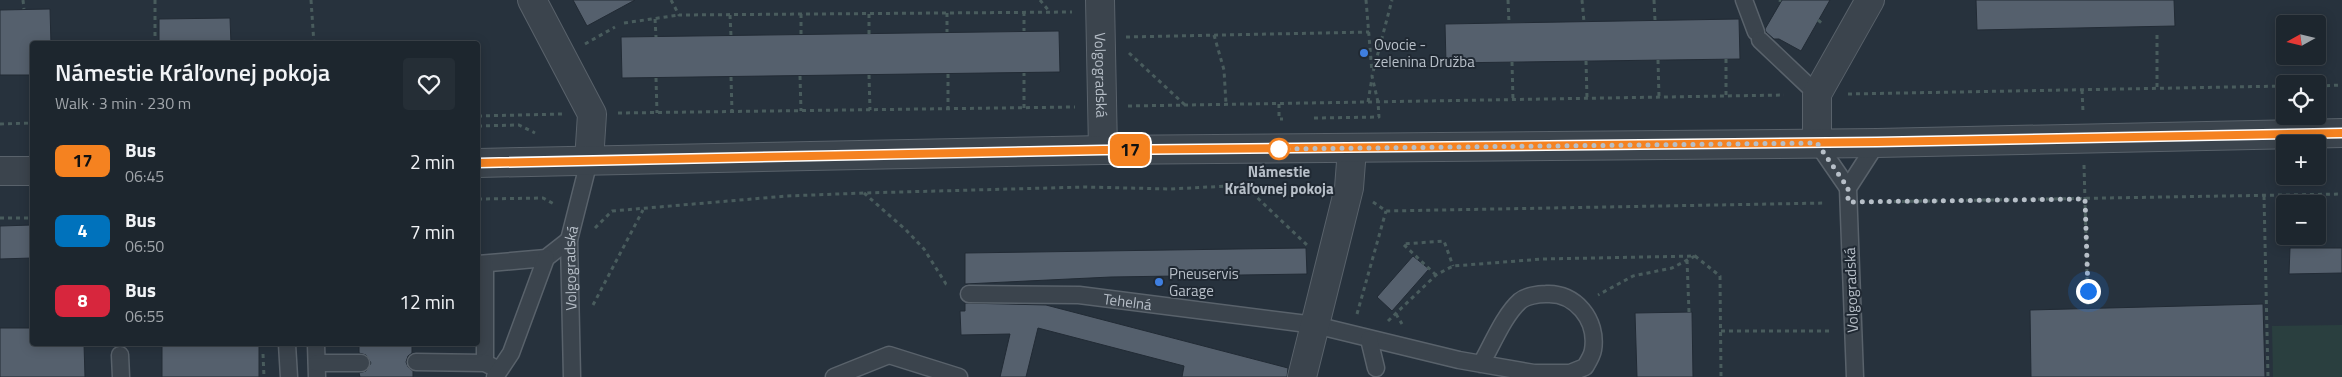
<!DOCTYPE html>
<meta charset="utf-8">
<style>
:root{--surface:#1d262e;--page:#252e36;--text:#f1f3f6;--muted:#a0a5aa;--line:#3b434a}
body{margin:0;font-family:"Titillium Web",sans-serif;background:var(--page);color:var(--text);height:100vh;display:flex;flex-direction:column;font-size:19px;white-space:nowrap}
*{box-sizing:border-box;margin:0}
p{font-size:16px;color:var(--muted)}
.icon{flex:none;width:28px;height:28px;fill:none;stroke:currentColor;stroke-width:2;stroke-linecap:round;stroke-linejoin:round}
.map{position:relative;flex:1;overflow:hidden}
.sheet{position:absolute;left:30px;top:41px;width:450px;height:305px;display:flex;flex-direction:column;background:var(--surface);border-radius:5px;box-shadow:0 2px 12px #0003,0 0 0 1px var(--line)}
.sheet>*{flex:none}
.badge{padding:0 10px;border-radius:8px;font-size:18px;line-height:32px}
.needle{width:32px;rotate:262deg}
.fabs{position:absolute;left:2276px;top:15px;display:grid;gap:10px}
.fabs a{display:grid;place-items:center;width:50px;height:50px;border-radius:5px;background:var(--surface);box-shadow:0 2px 12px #0003,0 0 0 1px var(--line);font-size:25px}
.you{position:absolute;width:25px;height:25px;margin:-12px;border:4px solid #fff;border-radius:50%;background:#1a73e8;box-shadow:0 0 0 8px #1a73e833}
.map>.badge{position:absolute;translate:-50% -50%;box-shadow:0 0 0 2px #fff}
.round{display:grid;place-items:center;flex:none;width:52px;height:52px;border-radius:5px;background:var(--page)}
.summary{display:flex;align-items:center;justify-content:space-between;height:85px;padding:0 25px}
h1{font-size:24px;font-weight:600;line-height:38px}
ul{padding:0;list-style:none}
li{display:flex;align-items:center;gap:15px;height:70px;padding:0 25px}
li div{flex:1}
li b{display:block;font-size:19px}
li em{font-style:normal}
li .badge{min-width:55px;font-weight:700;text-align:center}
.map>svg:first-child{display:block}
.green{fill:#2a3f3f}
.building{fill:#55606d;stroke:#222b35}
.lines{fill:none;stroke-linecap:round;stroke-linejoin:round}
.service-casing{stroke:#59626b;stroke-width:19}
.minor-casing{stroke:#59626b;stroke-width:30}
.tertiary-casing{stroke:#59626b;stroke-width:30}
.path{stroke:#495c5d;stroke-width:3;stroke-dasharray:4 4;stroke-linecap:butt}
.service{stroke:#3b444d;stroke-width:16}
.minor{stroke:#3b444d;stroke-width:28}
.tertiary{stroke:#3b444d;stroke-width:28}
.line-casing{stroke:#fff;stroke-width:11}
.line{stroke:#f58220;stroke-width:8}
.walk{stroke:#b7bfc8;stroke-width:5;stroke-dasharray:0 9}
.shop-dot{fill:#3f7fe0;stroke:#202933;stroke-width:2}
.stop-dot{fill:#fff;stroke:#f58220;stroke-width:2.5}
.labels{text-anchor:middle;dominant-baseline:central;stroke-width:4;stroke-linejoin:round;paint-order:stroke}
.poi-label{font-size:15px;fill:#b7bfc8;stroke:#202933;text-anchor:start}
.street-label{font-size:15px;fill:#b7bfc8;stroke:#202933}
.stop-label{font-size:15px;font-weight:bold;fill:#b7bfc8;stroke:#202933}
</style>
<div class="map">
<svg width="2342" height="377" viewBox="0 0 2342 377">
<rect width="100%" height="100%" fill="#27323d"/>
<path class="green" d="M2342 325V377H2273L2272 326Z"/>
<g class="building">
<path d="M573 0H635L587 26Z"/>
<path d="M1782 0H1830L1801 51 1779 39H1774L1766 32 1765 29Z"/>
<path d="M1976 0H2174L2175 26 1977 30Z"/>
<path d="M50 9 51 44H32V75H0V10Z"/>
<path d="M230 18 231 44H159V19Z"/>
<path d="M1739 19 1740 59 1446 63 1445 24Z"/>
<path d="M1059 31 1060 72 622 78 621 37Z"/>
<path d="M32 225V258L0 259V226Z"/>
<path d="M1306 248 1307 274 1111 277 965 284V253Z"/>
<path d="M2290 248H2342V273L2289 274Z"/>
<path d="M1413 256 1429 269 1392 311 1377 297Z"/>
<path d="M965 303 1046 305 1288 368 1287 377H1182L1184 366 1038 328 1026 377H1000L1010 334 961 335 960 311H965Z"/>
<path d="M2263 304 2265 377H2031L2030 310Z"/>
<path d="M1692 312 1693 377H1637L1635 313Z"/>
<path d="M0 328H32V344H84L85 377H0Z"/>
<rect x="162" y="344" width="97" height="33"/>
<path d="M359 344H412V353L408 356 406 362 408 367 413 371V377H360L359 373 366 371 371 363 366 355 359 353Z"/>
</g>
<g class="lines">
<g class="service-casing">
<g id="service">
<path d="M1744 0 1756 32"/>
<path d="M1760 40 1817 94"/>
<path d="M1817 143 1848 188"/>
<path d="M478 264 546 258 569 240"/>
<path d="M485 264V363"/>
<path id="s1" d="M969 294 1079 295 1315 325 1459 360 1534 373H1570L1585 367C1588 362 1592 356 1593 350 1598 320 1575 292 1546 294 1538 294 1526 296 1520 301 1504 315 1492 345 1481 364"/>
<path d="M1369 339 1376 368"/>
<path d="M287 344 289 377"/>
<path d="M316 344 317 377"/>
<path d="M120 355 121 377"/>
<path d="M416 362 485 363 495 368"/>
<path d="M317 363H361"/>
<path d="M495 377 511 353 546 258"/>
<path id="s2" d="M572 377 569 240 589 161"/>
<path d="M834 377 889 355 959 377"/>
<path d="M1855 377 1848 188 1877 143"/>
</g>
</g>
<g class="minor-casing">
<g id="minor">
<path d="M532 0 592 114 589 161"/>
<path id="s3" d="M1100 0 1103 150"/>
<path d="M1817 143V94L1870 0"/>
<path d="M1302 377 1349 188 1352 149"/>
</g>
</g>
<g class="tertiary-casing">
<g id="tertiary">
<path d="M478 163 1103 150 1877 143 2342 133"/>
<path d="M0 171H32"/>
</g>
</g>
<g class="path">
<path d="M23 0 24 9"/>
<path d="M155 0V44"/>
<path d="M311 0 314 44"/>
<path d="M671 0 679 15 1072 12"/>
<path d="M1040 0 1049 11"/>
<path d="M1366 0 1372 72"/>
<path d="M1508 0 1509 23"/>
<path d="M1582 0 1584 22"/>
<path d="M1654 0 1655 20"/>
<path d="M1779 0 1781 1"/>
<path d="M1024 12V31"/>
<path d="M947 13V32"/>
<path d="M801 14V34"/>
<path d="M869 14V34"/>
<path d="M730 15 731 36"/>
<path d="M655 19 656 37"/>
<path d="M1818 20 1824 25"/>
<path d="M624 23 679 15"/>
<path d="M1214 35 1224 70 1226 104"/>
<path d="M2157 35V89"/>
<path d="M1126 37 1369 32"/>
<path d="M585 44 615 27"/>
<path d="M1129 53 1185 105"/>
<path d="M1726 59V96"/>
<path d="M1658 60 1659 97"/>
<path d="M1586 61 1587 98"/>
<path d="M1512 62 1513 100"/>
<path d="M948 74V109"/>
<path d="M869 75 870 110"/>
<path d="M800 76 801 111"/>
<path d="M731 77 732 112"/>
<path d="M656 78 657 113"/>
<path d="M2318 86 2342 85"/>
<path d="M2082 90 2083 112"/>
<path d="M1848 94 2285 86"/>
<path d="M1368 102 1372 78"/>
<path d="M1279 104V119H1283"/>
<path d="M1128 106 1784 95"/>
<path d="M1024 108V73"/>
<path d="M618 113 1075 107"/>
<path d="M478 116 562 114"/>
<path d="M1314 118 1379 117 1378 102 1372 76 1392 0"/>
<path d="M0 124 32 123"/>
<path d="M478 126 519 125 535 133"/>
<path d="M2084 165 2088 310"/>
<path d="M1246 187 1307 245"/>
<path d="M864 193 906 230 924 249 946 284 950 286"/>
<path d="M2264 196 2268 377"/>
<path d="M478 199 543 198 556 205"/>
<path d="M1373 202 1386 211 1826 203"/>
<path d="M1870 202 2342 194"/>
<path d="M0 218H32"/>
<path d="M595 228 612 211 787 196 864 193 1085 187 1171 189 1228 186 1321 187"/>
<path d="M1695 256 1720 276 1721 377"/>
<path d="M1687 260 1689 312"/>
<path d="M1436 275 1403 244 1444 241 1453 266"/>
<path d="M593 305 643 210"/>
<path d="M1357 314 1386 211"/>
<path d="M1396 314 1402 324"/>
<path d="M1388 321 1436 275 1453 266 1543 259 1695 256 1672 268 1633 276 1598 295"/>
<path d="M1721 331H1831"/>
<path d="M263 354 264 377"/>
</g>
<use href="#service" class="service"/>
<use href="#minor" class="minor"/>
<use href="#tertiary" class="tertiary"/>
</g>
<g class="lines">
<g class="line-casing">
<path id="line" d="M478 163 1103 150 1877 142 2342 133"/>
</g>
<use href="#line" class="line"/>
<path class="walk" d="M1279 149 1817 143 1848 188V202L2085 199 2088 291"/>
</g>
<g class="shop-dot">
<circle cx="1364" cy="53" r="5"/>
<circle cx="1159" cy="282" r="5"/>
</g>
<circle class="stop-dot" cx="1279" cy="149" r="10"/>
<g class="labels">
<g class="poi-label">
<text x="1374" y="44">Ovocie -<tspan x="1374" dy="17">zelenina Družba</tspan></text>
<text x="1169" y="273">Pneuservis<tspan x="1169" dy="17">Garage</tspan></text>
</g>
<g class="street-label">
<text stroke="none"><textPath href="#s3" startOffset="75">Volgogradská</textPath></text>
<text stroke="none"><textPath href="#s2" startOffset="109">Volgogradská</textPath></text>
<text transform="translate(1851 290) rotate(-92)">Volgogradská</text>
<text stroke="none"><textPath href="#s1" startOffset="159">Tehelná</textPath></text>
</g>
<g class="stop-label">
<text x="1279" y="171">Námestie<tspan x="1279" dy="17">Kráľovnej pokoja</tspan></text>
</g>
</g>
</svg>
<div class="fabs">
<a><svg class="needle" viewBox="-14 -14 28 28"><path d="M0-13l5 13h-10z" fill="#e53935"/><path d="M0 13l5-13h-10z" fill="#a0a5aa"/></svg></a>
<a><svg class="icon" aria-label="locate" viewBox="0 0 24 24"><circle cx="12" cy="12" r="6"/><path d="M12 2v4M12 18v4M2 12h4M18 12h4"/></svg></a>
<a>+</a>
<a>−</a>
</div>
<div class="you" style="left:2088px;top:291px"></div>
<b class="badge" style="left:1130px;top:150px;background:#f58220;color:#111">17</b>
<section class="sheet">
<div class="summary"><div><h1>Námestie Kráľovnej pokoja</h1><p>Walk · 3 min · 230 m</p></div><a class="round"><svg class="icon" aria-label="heart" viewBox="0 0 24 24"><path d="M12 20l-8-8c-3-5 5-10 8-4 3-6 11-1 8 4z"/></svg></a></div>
<ul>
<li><span class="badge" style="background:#f58220;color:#111">17</span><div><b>Bus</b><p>06:45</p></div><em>2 min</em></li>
<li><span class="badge" style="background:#0072bc;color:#fff">4</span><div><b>Bus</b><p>06:50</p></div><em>7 min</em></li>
<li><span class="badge" style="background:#d7263d;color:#fff">8</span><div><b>Bus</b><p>06:55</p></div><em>12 min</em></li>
</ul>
</section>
</div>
